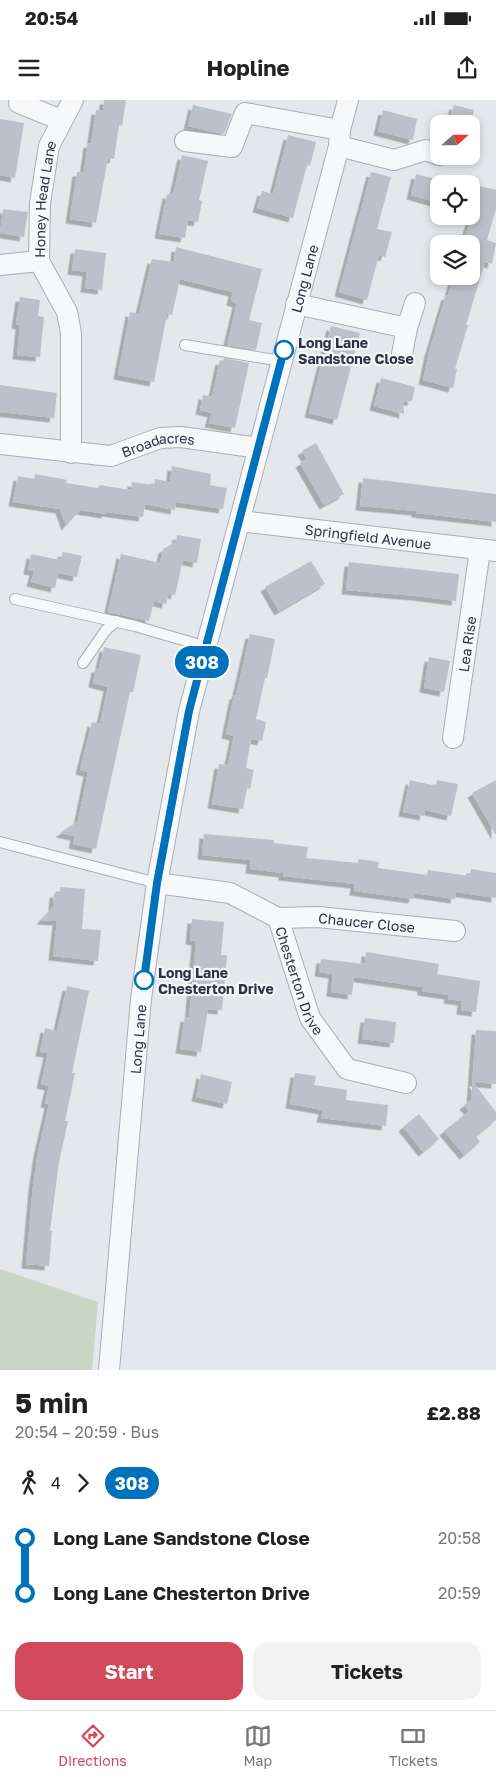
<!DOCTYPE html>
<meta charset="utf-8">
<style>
:root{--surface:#fff;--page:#f2f2f2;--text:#222;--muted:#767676;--line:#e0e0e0;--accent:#d1495b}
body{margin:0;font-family:"Golos Text",sans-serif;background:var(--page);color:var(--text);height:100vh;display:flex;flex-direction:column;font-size:19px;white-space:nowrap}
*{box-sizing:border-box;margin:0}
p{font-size:16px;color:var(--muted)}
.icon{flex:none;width:28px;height:28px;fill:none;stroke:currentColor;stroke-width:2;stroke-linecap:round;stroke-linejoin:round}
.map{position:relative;height:1270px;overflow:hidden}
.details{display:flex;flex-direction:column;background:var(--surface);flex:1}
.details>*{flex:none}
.badge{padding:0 10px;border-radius:16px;font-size:18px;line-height:32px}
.needle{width:32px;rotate:69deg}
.buttons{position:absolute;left:430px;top:15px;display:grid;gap:10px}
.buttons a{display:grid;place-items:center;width:50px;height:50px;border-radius:10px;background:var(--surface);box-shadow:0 2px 8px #0003;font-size:25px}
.map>.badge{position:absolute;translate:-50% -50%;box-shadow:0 0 0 2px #fff}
.legs{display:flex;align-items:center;gap:8px;height:55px;padding:0 15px;font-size:16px}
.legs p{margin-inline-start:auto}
.summary{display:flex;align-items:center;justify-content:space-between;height:85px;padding:0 15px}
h1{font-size:28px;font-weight:700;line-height:38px}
.button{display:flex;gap:10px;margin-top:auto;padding:10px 15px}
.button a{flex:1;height:58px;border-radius:15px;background:var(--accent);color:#fff;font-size:20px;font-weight:700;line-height:58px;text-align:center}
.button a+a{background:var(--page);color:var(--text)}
ul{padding:0 15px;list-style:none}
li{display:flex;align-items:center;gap:18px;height:55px;font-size:19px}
li i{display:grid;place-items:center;width:8px;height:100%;margin:0 6px;background:currentColor}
li i::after{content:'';width:12px;height:12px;margin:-6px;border:4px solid;border-radius:50%;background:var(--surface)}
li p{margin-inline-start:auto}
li:first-child i{background:linear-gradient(#0000 50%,currentColor 0)}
li:last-child i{background:linear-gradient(currentColor 50%,#0000 0)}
.status{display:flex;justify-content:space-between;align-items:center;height:35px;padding:0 25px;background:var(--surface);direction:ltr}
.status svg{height:14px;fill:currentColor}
header{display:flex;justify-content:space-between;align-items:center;height:65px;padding:0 15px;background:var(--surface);font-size:22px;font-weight:700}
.tab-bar{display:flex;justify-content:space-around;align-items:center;height:70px;border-top:1px solid var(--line);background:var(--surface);font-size:14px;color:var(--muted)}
.tab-bar a{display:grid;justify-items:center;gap:2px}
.tab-bar .selected{color:var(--accent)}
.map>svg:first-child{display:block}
.green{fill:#c9d6c5}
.building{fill:#bbc0ca;filter:url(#shadow)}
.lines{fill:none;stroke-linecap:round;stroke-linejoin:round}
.lane-casing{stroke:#a9aeb7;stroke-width:12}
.street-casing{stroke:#a9aeb7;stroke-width:22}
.lane{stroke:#f7f8fa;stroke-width:10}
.street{stroke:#f7f8fa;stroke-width:20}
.line-1-casing{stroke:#fff;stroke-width:11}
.line-1{stroke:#0072bc;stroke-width:8}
.stop-1-dot{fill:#fff;stroke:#0072bc;stroke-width:2.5}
.labels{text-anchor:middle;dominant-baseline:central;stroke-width:4.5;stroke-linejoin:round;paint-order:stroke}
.street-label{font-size:14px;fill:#2b3445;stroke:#f4f6f9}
.stop-label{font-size:14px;font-weight:bold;fill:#2b3445;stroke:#f4f6f9;text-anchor:start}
</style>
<div class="status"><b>20:54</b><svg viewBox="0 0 49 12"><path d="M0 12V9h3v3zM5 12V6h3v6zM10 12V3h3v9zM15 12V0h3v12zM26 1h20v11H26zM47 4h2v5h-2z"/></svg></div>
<header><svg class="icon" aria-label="menu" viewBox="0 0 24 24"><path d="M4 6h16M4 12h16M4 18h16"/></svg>Hopline<svg class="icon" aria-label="share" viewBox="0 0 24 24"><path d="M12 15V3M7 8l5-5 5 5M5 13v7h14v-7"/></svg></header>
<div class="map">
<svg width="496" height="1270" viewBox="0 0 496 1270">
<defs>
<filter id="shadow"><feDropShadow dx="-4.5" dy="4.5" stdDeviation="0" flood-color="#0004"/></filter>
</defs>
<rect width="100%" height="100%" fill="#e4e7ec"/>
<path class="green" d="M0 1169 98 1202 92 1270H0Z"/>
<g class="building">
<path d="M104 0H126L122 26 119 25 114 59 108 58 96 123 70 119 77 72H84L88 43 91 44 96 10 103 11Z"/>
<path d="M193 5 232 14 224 34 188 26Z"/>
<path d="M454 5 474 10 471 24H448Z"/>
<path d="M383 10 417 19 413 40 378 31Z"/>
<path d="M0 19 24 23 15 78 0 75Z"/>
<path d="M288 35 316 42 310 66 307 65 293 118 257 108 262 91 273 94Z"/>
<path d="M182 55 208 61 199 100 202 101 198 122 188 120 185 138 159 134 167 94 173 95Z"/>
<path d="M371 72 391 77 377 129 392 132 385 157 379 155 367 200 339 192Z"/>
<path d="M416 74 439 80V103L411 95Z"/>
<path d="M480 86 496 90V109L487 140 496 143 492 164 485 162 466 225H468L455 269H457L453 288 423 280 429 252 446 195 448 196 454 176H471V144H463Z"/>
<path d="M3 109 28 112 24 137 0 133Z"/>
<path d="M176 147 262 169 249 220 262 223 256 250 227 245 237 203 231 201 233 192 180 179 172 215 167 214 154 282 118 275 130 212 139 214 152 159 174 162Z"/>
<path d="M75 149 106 153 102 190 85 188 87 172 72 170Z"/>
<path d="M20 197 40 200 38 216 44 217 40 257 17 255 20 225 16 224Z"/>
<path d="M331 226 360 233 337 320 309 313Z"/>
<path d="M224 258 249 263 235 328 209 323 212 313 200 310 203 295 212 297 220 260 223 261Z"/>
<path d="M381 278 415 287 412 301 403 302 404 314 374 306Z"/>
<path d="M0 285 57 293 54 318 0 312Z"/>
<path d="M316 343 344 394 324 405 300 363 307 359 302 351Z"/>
<path d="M172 366 211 374 210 385 227 388 223 409 176 402 175 410 145 404 143 417 106 412V414L80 410 66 426 60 409 13 402 18 376 34 379 35 374 67 380 66 383 98 388 99 385 131 390 132 382 154 385 155 379 170 382Z"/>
<path d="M363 378 496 394V422L416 413V411L360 406Z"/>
<path d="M177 435 201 439 197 463 183 460 175 495 169 493 166 504 154 501 149 521 108 512 121 454 160 463 163 449 176 442Z"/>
<path d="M63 452 82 456 77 477 58 473 55 488 31 482 34 471 28 470 31 454 60 460Z"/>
<path d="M311 461 325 484 279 511 265 487Z"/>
<path d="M349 462 459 474 456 501 416 496 346 490Z"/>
<path d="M250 534 275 539 267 578H265L256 619 266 622 262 641 251 639 246 668 254 670 250 689 247 688 243 709 212 704 219 664 228 665 234 636 226 634 234 595H236Z"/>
<path d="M104 547 141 555 133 592H130L96 749 73 744 75 736 60 733 78 721 88 672 80 670 92 622 100 624 108 587 93 583 96 568H99Z"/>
<path d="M429 557 450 561 444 592 424 588Z"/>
<path d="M410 680 436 686 437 680 458 684 451 716 425 710 424 716 403 712Z"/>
<path d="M496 680V735L472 693Z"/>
<path d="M204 734 274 740V743L308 747 306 758 358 763V759L379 762 378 768 427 775 428 770 470 776 471 769 496 773V798L456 792 455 799 414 793 413 799 354 791 355 784 283 776V773L250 769 251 760 202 755Z"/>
<path d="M60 787 85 789 82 829 101 830 98 861 53 856 57 821 41 820 53 807 54 793 60 794Z"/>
<path d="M192 819 224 822 221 855H227L222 910 208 909 201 952 180 949 185 917 189 918 196 841 190 840Z"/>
<path d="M366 852 439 864 437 874 480 881 476 912 461 910 462 901 448 899 449 895 422 891V887L354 877 352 895 331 892 333 874 319 872 321 859 365 864Z"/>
<path d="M67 886 89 891 72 973H75L65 1021H68L59 1062 50 1131H52L49 1166 26 1164 33 1086 38 1052 49 1004 45 1003 49 986 41 984 48 953 40 952 45 928 57 931Z"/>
<path d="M365 918 396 922 394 943 362 939Z"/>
<path d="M476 930 496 931V984L473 982 496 1012V1020L476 1036 480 1042 464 1055 444 1031 469 1011 464 1005 471 1000Z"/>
<path d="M295 973 316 976 314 985 347 990 346 1000 388 1005 386 1026 321 1018 323 1010 290 1004Z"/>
<path d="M201 974 232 982 227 1004 196 997Z"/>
<path d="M419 1014 439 1039 423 1052 403 1027Z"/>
</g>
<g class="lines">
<g class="lane-casing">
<g id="lane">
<path d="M185 245 281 261"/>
<path d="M15 499 135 526 207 547"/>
<path d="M83 563 106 530 116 521"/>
<path d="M0 742 157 783"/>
</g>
</g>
<g class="street-casing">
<g id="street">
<path d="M19 3 61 20"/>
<path d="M185 41 232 47 245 13 340 30"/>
<path d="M339 46 394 60 426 50 439 55"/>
<path d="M0 165 39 161"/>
<path d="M296 204 407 228"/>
<path d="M402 254 407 228 415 203"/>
<path id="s1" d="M0 344 111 356 160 338 181 337 258 348"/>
<path id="s2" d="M71 353V233L67 212 39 161 40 103 49 46 73 0"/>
<path id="s3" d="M240 421 496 451"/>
<path id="s4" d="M453 638 480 450"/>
<path id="s5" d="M157 783 230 793 278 818 310 918 347 969 406 983"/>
<path id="s6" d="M278 818 318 817 455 831"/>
<path id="s7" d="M109 1270 141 899 157 783 189 611 339 46 340 30 348 0"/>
</g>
</g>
<use href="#lane" class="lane"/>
<use href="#street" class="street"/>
</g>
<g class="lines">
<g class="line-1-casing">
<path id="line-1" d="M144 880 157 783 189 611 284 250"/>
</g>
<use href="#line-1" class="line-1"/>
</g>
<g class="stop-1-dot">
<circle cx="284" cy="250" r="9"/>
<circle cx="144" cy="880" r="9"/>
</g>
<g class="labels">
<g class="street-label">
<text stroke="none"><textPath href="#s2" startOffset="262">Honey Head Lane</textPath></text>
<text stroke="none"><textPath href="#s7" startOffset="1112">Long Lane</textPath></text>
<text stroke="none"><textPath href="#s1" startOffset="161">Broadacres</textPath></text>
<text stroke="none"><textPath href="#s3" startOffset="129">Springfield Avenue</textPath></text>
<text stroke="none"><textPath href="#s4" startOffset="95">Lea Rise</textPath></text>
<text stroke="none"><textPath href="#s6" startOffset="89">Chaucer Close</textPath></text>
<text stroke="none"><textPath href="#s5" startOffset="194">Chesterton Drive</textPath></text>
<text stroke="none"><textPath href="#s7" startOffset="332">Long Lane</textPath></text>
</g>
<g class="stop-label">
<text x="298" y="242">Long Lane<tspan x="298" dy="16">Sandstone Close</tspan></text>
<text x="158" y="872">Long Lane<tspan x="158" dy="16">Chesterton Drive</tspan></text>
</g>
</g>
</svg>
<div class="buttons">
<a><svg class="needle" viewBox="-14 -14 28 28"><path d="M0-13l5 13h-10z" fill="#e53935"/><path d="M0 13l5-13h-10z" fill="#767676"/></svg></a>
<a><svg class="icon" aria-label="locate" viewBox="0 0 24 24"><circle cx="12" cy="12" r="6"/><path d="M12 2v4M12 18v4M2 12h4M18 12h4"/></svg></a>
<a><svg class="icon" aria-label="layers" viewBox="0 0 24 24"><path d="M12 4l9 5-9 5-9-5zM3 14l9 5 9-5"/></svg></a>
</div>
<b class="badge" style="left:202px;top:562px;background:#0072bc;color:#fff">308</b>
</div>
<section class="details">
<div class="summary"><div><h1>5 min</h1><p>20:54 – 20:59 · Bus</p></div><b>£2.88</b></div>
<div class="legs"><svg class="icon" aria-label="walk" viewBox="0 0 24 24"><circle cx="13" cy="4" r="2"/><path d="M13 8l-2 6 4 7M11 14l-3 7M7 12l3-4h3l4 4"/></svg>4<svg class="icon" aria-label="forward" viewBox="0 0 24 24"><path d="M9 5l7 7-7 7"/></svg><b class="badge" style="background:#0072bc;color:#fff">308</b></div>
<ul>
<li><i style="color:#0072bc"></i><b>Long Lane Sandstone Close</b><p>20:58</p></li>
<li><i style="color:#0072bc"></i><b>Long Lane Chesterton Drive</b><p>20:59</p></li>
</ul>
<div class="button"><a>Start</a><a>Tickets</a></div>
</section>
<nav class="tab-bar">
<a class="selected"><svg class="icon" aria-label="directions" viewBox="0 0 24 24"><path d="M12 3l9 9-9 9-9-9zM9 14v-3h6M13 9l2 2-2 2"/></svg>Directions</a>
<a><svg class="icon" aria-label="map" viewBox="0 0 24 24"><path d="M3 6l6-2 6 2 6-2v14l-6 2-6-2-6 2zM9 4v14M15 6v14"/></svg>Map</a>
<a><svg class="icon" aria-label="tickets" viewBox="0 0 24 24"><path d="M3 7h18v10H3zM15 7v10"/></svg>Tickets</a>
</nav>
